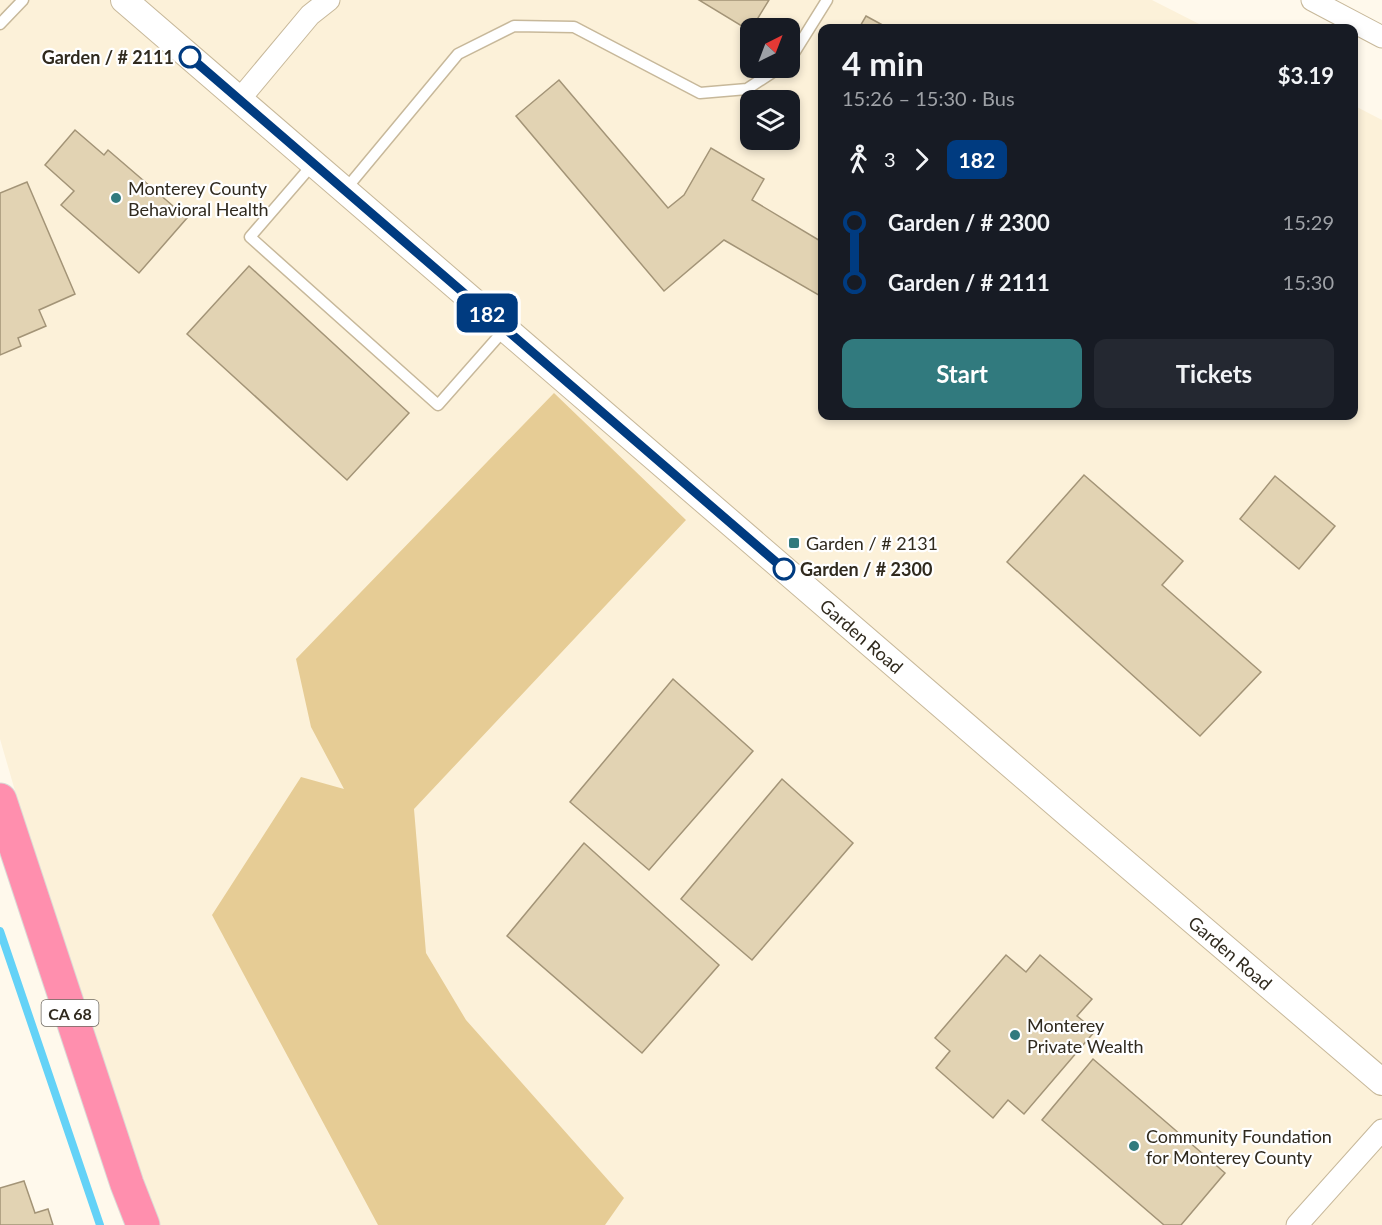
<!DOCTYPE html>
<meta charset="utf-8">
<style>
:root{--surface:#171b24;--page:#242831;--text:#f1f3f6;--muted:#9ea1a6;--accent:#317a7e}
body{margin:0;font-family:Lato,sans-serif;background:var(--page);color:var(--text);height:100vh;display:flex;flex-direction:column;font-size:22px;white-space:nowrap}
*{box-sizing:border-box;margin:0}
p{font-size:20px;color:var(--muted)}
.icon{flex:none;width:33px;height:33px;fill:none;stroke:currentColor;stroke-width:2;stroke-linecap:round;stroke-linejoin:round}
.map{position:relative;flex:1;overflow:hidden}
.side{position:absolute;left:818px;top:24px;width:540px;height:396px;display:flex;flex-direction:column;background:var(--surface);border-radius:12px;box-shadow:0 3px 9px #0003}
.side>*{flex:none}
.badge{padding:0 12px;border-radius:9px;font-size:21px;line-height:39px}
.needle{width:39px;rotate:42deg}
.tools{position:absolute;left:740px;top:18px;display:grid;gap:12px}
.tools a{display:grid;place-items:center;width:60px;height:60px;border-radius:12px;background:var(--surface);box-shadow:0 3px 9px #0003;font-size:30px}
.map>.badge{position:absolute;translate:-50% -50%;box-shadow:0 0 0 3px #fff}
.legs{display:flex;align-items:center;gap:9px;height:66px;padding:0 24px;font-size:20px}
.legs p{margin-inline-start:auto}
.head{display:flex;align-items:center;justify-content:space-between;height:102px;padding:0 24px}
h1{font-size:33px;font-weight:700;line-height:45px}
.cta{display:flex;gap:12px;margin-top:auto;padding:12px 24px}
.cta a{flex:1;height:69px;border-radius:12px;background:var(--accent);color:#fff;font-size:24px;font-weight:700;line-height:69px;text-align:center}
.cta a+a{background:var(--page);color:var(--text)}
ul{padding:0 24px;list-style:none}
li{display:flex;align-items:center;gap:21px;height:60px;font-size:22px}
li i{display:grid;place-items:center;width:9px;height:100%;margin:0 8px;background:currentColor}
li i::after{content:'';width:15px;height:15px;margin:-8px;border:4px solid;border-radius:50%;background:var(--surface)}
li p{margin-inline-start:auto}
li:first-child i{background:linear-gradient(#0000 50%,currentColor 0)}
li:last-child i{background:linear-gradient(currentColor 50%,#0000 0)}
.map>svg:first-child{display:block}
.built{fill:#fcf1d9;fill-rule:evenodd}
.green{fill:#e6cc95}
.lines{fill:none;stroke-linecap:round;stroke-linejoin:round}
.stream{stroke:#64d2f7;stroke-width:8}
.building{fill:#e2d3b3;stroke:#a39477;stroke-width:1.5}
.service-casing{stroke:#c7b89a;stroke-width:13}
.minor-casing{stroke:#c7b89a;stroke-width:23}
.tertiary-casing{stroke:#c7b89a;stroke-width:28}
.trunk-casing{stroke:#dad9d6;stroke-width:35}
.service{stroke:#fff;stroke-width:10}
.minor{stroke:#fff;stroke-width:21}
.tertiary{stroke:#fff;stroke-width:26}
.trunk{stroke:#ff8fae;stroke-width:33}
.line-1-casing{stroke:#fff;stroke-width:14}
.line-1{stroke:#003b80;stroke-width:9}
.stop-1-dot{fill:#fff;stroke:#003b80;stroke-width:3}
.poi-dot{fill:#317a7e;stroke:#fff;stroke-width:2}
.labels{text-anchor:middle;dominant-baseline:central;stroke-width:4.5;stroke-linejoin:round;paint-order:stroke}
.shield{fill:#fff;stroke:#6e6a62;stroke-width:1.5}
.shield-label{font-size:16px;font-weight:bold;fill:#302a1e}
.stop-label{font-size:18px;font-weight:bold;fill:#302a1e;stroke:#fff;text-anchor:end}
.poi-label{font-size:18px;fill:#302a1e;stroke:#fff;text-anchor:start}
.street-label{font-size:18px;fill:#302a1e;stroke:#fff}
</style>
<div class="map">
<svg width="1382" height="1225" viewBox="0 0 1382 1225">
<rect width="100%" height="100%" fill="#fff9ec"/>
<path class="built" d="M0 0H1152L1207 28H822V416H1353V105L1382 120V1225H158L111 1122 0 739ZM750 28H789V68H750ZM750 100H789V140H750Z"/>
<path class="green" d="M554 393 686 520 414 809 426 953 466 1020 624 1198 605 1225H378L212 915 301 777 344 789 311 727 296 659Z"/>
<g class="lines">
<path class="stream" d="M0 931 100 1225"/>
</g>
<g class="building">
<path d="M699 0H769L750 31Z"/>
<path d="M866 16 888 28H859Z"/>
<path d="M559 80 668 208 684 195 711 148 764 179 752 200 822 242V297L724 240 664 291 516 116Z"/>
<path d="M75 130 104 155 108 150 187 218 139 273 61 205 74 191 45 165Z"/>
<path d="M27 182 75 294 39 310 46 326 18 338 21 346 0 355V193Z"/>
<path d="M249 266 409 413 347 480 187 334Z"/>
<path d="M1084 475 1183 561 1162 585 1261 672 1200 736 1007 562Z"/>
<path d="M1275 476 1335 526 1299 569 1240 519Z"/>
<path d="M673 679 753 751 649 870 570 802Z"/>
<path d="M782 779 853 843 752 960 681 899Z"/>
<path d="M584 843 719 965 642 1053 507 936Z"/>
<path d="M1006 955 1026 972 1040 955 1092 999 1077 1016 1095 1031 1024 1114 1008 1100 993 1118 936 1068 950 1051 935 1038Z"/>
<path d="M1093 1059 1225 1173 1181 1225H1164L1042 1120Z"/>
<path d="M24 1181 35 1213 48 1209 53 1225H0V1188Z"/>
</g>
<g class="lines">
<g class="service-casing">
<g id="service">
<path d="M0 24 23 0"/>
<path d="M789 61 827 0"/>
<path d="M313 164 250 237 438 405 505 329"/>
<path d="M345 190 458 54 514 26 574 27 700 93 747 89 779 68"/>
</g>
</g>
<g class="minor-casing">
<g id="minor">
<path d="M1312 0 1382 37"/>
<path d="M239 100 310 15 329 0"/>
<path d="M1297 1225 1382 1130"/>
</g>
</g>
<g class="tertiary-casing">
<g id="tertiary">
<path id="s1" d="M124 0 1075 820 1382 1082"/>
</g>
</g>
<g class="trunk-casing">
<path id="trunk" d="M0 800 127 1184 143 1225"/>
</g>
<use href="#service" class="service"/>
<use href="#minor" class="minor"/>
<use href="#tertiary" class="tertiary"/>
<use href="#trunk" class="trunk"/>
</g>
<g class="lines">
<g class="line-1-casing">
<path id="line-1" d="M190 57 784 569"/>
</g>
<use href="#line-1" class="line-1"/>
</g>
<g class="stop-1-dot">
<circle cx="190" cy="57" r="10"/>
<circle cx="784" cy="569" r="10"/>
</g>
<g class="poi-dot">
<circle cx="116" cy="198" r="6"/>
<rect x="788" y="537" width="12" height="12" rx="3"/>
<circle cx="1015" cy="1035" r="6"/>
<circle cx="1134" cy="1146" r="6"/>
</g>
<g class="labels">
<rect class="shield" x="41.5" y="1000" width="57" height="26" rx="4.5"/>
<g class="shield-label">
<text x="70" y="1013">CA 68</text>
</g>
<g class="stop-label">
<text x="174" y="57">Garden / # 2111</text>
<text x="800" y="569" text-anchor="start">Garden / # 2300</text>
</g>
<g class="poi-label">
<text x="128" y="188">Monterey County<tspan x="128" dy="21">Behavioral Health</tspan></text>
<text x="806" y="543">Garden / # 2131</text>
<text x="1027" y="1025">Monterey<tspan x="1027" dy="21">Private Wealth</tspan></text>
<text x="1146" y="1136">Community Foundation<tspan x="1146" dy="21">for Monterey County</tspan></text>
</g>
<g class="street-label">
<text stroke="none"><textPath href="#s1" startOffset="974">Garden Road</textPath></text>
<text stroke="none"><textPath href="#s1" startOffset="1460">Garden Road</textPath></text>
</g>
</g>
</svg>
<div class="tools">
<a><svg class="needle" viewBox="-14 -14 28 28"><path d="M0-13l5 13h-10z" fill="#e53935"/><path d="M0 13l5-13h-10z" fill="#9ea1a6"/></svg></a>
<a><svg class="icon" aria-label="layers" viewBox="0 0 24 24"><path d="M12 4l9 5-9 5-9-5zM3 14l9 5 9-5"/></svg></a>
</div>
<b class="badge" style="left:487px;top:313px;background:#003b80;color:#fff">182</b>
<section class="side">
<div class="head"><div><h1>4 min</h1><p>15:26 – 15:30 · Bus</p></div><b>$3.19</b></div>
<div class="legs"><svg class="icon" aria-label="walk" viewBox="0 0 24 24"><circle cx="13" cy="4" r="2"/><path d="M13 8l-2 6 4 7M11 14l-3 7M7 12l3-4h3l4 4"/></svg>3<svg class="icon" aria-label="forward" viewBox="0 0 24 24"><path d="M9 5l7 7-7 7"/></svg><b class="badge" style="background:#003b80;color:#fff">182</b></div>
<ul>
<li><i style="color:#003b80"></i><b>Garden / # 2300</b><p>15:29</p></li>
<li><i style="color:#003b80"></i><b>Garden / # 2111</b><p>15:30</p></li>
</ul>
<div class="cta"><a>Start</a><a>Tickets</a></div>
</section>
</div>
